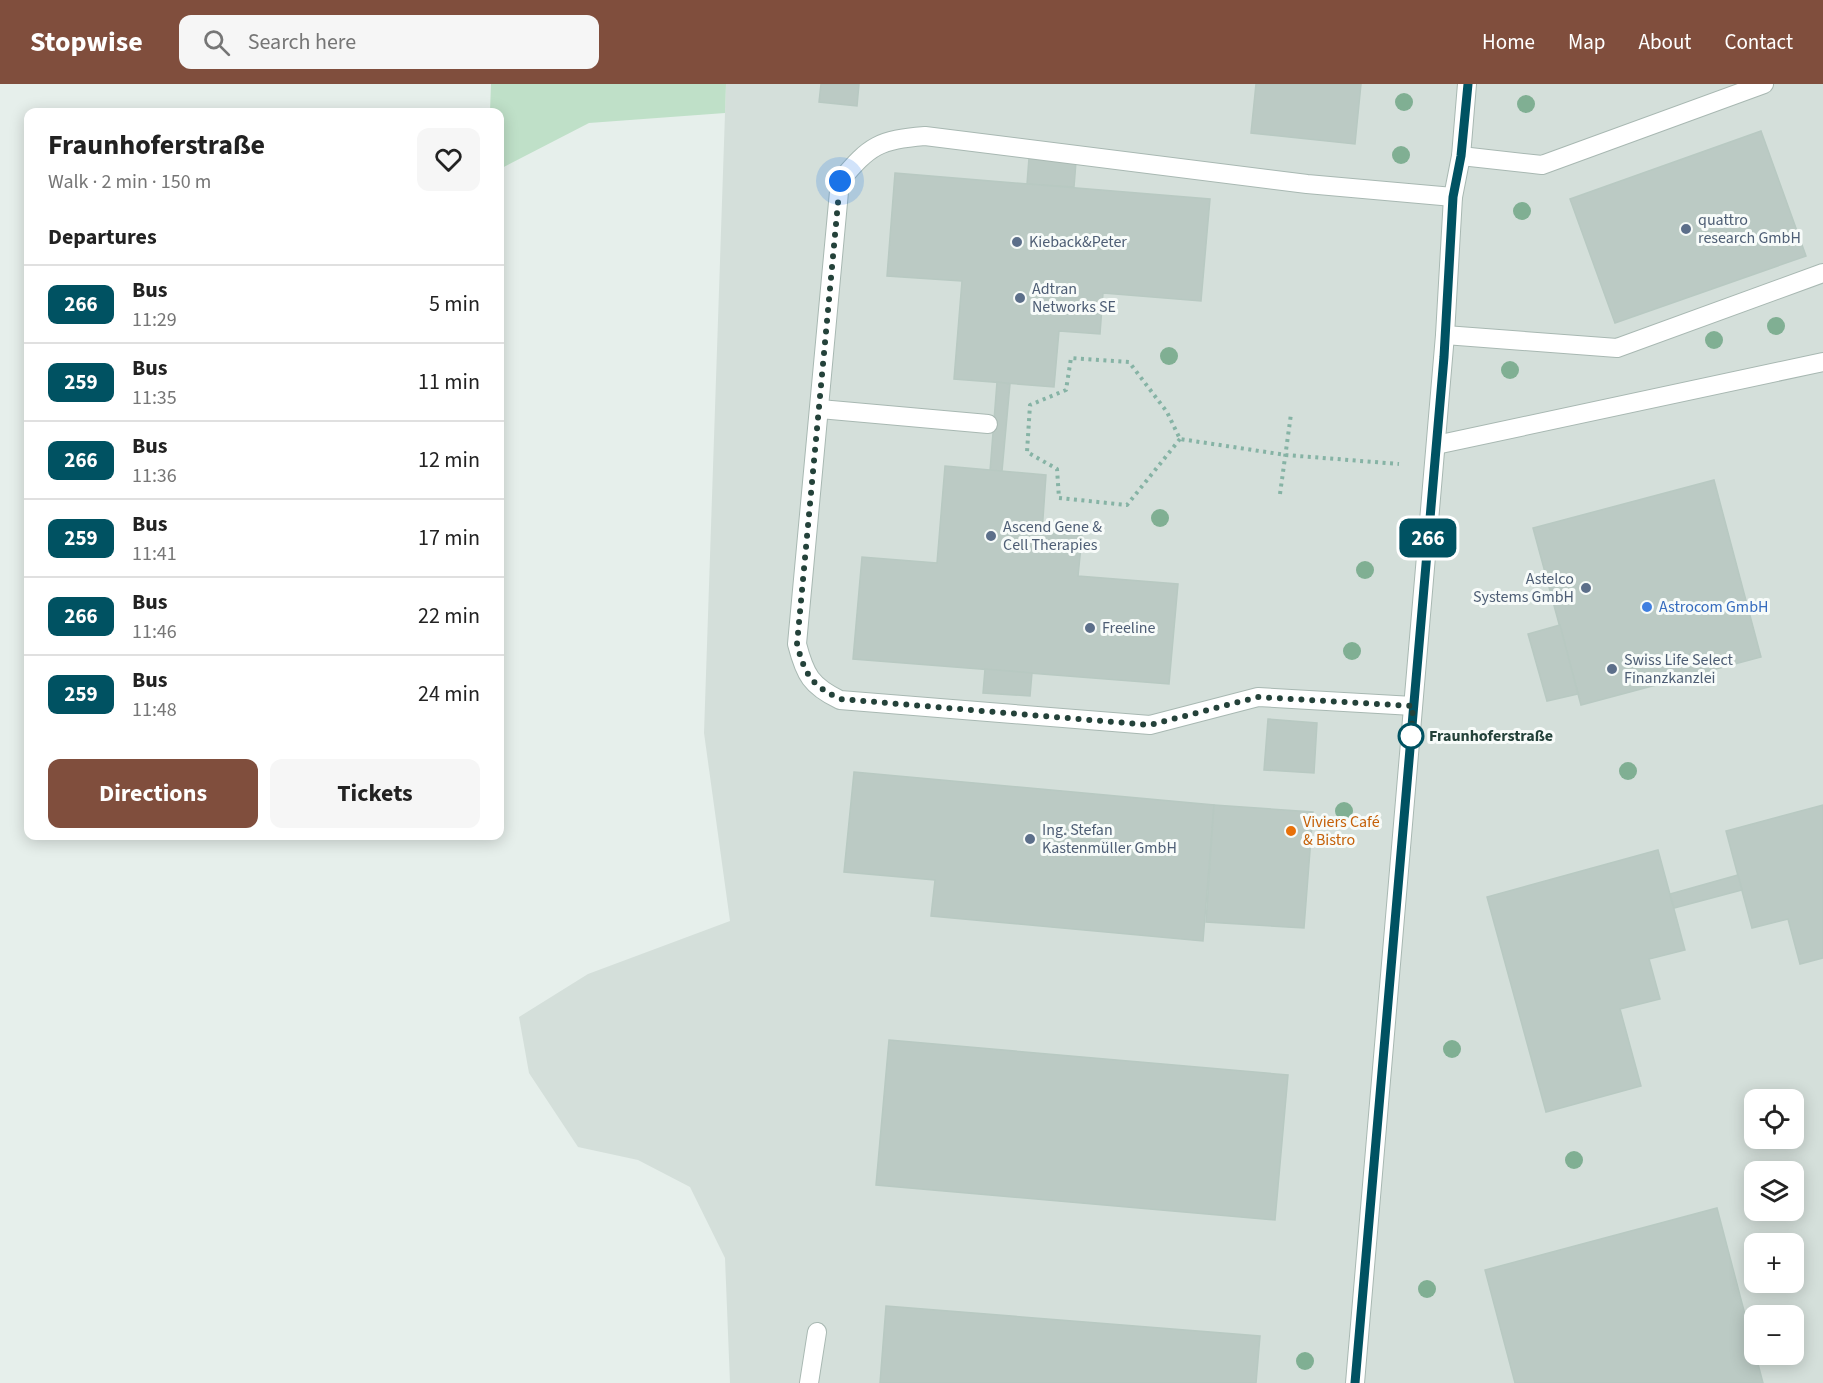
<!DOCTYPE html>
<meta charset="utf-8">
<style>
:root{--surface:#fff;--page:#f6f6f6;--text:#222;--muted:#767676;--line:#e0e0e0;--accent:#804e3d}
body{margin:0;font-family:"Source Sans 3",sans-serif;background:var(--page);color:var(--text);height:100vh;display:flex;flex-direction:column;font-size:22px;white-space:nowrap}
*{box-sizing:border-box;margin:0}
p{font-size:20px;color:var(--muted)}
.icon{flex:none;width:33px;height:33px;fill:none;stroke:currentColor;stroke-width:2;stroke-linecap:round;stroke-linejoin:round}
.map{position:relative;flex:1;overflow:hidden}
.side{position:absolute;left:24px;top:24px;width:480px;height:732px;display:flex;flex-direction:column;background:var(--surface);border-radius:12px;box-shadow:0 3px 15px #0003}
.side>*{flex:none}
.badge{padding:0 12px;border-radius:9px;font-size:21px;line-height:39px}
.fabs{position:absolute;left:1744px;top:1005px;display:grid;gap:12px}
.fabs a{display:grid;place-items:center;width:60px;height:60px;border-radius:12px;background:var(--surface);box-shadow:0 3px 15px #0003;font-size:30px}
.you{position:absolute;width:30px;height:30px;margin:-15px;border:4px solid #fff;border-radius:50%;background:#1a73e8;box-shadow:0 0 0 9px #1a73e833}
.map>.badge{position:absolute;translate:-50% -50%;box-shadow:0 0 0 3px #fff}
h2{padding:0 24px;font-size:22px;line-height:54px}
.round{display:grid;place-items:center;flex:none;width:63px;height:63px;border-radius:12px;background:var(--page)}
.headline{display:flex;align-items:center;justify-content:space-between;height:102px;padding:0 24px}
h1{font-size:28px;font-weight:700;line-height:45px}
.primary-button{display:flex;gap:12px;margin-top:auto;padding:12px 24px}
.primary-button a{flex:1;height:69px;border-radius:12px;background:var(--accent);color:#fff;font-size:24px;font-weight:700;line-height:69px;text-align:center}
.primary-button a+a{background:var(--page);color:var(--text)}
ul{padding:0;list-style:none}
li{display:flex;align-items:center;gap:18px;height:78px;padding:0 24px;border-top:2px solid var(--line)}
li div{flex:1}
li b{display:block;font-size:22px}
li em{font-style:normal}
li .badge{min-width:66px;font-weight:700;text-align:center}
header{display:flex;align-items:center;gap:36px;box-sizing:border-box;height:84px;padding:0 30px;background:var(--accent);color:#fff}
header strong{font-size:28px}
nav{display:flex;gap:33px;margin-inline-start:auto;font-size:21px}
.search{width:420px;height:54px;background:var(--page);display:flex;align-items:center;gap:15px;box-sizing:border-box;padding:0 21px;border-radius:12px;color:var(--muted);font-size:22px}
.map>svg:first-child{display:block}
.built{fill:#d4dfda;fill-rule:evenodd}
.green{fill:#bfe0c8}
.building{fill:#bbcac4;stroke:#b8c9c2;stroke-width:1.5}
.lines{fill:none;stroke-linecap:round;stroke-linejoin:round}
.minor-casing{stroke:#a8b8b2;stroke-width:20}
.path{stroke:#86b3a5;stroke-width:4;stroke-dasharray:3 4.5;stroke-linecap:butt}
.minor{stroke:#fff;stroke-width:18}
.tree{fill:#80af93}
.line-casing{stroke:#fff;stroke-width:14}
.line{stroke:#005262;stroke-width:9}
.walk{stroke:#24423a;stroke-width:6;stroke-dasharray:0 10.8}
.service-dot{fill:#5c6f8a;stroke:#f7fbf9;stroke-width:2}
.shop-dot{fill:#3f7fe0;stroke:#f7fbf9;stroke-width:2}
.stop-dot{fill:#fff;stroke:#005262;stroke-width:3}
.food-dot{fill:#e8710a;stroke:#f7fbf9;stroke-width:2}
.labels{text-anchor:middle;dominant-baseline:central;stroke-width:6;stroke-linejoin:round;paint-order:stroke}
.service-label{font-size:16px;fill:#4e5e75;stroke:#f7fbf9;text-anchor:start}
.shop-label{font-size:16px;fill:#366cbe;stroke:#f7fbf9;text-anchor:start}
.stop-label{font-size:16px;font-weight:bold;fill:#24423a;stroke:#f7fbf9;text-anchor:start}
.food-label{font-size:16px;fill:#c56008;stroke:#f7fbf9;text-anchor:start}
</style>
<header>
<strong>Stopwise</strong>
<div class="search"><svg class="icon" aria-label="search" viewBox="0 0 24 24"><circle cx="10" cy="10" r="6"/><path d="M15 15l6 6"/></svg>Search here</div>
<nav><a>Home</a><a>Map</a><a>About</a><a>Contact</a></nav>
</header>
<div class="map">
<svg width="1823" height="1299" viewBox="0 0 1823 1299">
<rect width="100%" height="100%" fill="#e6efeb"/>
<path class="built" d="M726 0H1823V1299H730L725 1174 690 1103 638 1076 578 1063 529 989 519 933 588 890 730 837 704 649ZM1755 1016H1794V1054H1755ZM1755 1088H1794V1126H1755ZM1755 1160H1794V1198H1755ZM1755 1232H1794V1270H1755Z"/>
<path class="green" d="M491 0H726L725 29 589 39 500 85V28H490Z"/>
<g class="building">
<path d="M821 0H859L857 22 819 18Z"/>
<path d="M1256 0H1361L1355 60 1251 49Z"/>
<path d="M1761 47 1806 172 1615 239 1570 115Z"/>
<path d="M1029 74 1076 78 1074 103 1027 100Z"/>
<path d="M895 89 1210 115 1201 217 1103 209 1100 250 1059 247 1054 303 954 295 962 197 887 192Z"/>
<path d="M997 298 1010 300 1002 387H990Z"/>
<path d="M945 382 1046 391 1042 449 1082 452 1078 492 1178 500 1169 600 853 575 862 473 937 479Z"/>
<path d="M1714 396 1761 573 1581 621 1533 444Z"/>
<path d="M1560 541 1578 610 1547 617 1528 550Z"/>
<path d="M985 585 1032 589 1030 612 983 609Z"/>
<path d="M1268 635 1317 639 1314 689 1264 686Z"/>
<path d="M854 688 1214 721 1203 857 931 832 935 796 844 788Z"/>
<path d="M1214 721 1313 728 1304 844 1206 838Z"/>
<path d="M1823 721V874L1800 880 1788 835 1752 844 1726 747Z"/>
<path d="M1658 766 1685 866 1649 875 1660 915 1620 925 1641 1002 1546 1028 1487 813Z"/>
<path d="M1738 791 1742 806 1674 824 1670 810Z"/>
<path d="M889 956 1288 991 1275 1136 876 1101Z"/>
<path d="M1717 1124 1763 1299H1515L1485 1186Z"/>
<path d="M886 1222 1260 1252 1256 1299H880Z"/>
</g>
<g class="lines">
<g class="minor-casing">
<g id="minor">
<path d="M1461 72 1542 81 1764 0"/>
<path d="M1445 251 1617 264 1823 189"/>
<path d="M820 325 988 340"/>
<path d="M1436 361 1823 278"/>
<path d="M1413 622 1258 613 1150 641 840 616C811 602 805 591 797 560L840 97C870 61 879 56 925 52L1307 100 1453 113"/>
<path d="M809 1299 817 1248"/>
<path d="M1355 1299 1445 251 1453 113 1461 72 1467 0"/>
</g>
</g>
<g class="path">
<path d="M1180 355 1127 421 1059 414 1057 385 1027 368 1030 321 1066 306 1071 274 1129 278 1167 328 1180 355 1286 371 1399 380"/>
<path d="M1280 410 1291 330"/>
</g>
<use href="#minor" class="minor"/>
</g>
<g class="tree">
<circle cx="1404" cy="18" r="9"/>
<circle cx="1526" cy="20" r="9"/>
<circle cx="1401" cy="71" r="9"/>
<circle cx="1522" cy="127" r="9"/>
<circle cx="1776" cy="242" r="9"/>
<circle cx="1714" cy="256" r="9"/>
<circle cx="1169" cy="272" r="9"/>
<circle cx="1510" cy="286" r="9"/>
<circle cx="1160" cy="434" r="9"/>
<circle cx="1365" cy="486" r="9"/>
<circle cx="1352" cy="567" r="9"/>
<circle cx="1628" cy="687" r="9"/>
<circle cx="1344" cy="727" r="9"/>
<circle cx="1452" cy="965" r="9"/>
<circle cx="1574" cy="1076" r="9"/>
<circle cx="1427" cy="1205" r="9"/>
<circle cx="1305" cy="1277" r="9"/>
</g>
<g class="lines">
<g class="line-casing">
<path id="line" d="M1355 1299 1444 273 1453 113 1461 72 1468 0"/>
</g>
<use href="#line" class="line"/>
<path class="walk" d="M840 97 797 560C805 591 811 601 840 615L1150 641 1258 613 1413 622 1411 655V652"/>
</g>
<g class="service-dot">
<circle cx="1686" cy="145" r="6"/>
<circle cx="1017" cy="158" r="6"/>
<circle cx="1020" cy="214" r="6"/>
<circle cx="991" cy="452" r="6"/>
<circle cx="1586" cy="504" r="6"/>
<circle cx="1090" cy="544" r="6"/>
<circle cx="1612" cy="585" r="6"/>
<circle cx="1030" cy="755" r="6"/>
</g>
<circle class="shop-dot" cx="1647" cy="523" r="6"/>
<circle class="stop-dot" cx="1411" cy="652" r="12"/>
<circle class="food-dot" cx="1291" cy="747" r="6"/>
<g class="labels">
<g class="service-label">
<text x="1698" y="136">quattro<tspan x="1698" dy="18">research GmbH</tspan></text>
<text x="1029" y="158">Kieback&amp;Peter</text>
<text x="1032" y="205">Adtran<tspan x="1032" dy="18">Networks SE</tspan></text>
<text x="1003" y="443">Ascend Gene &amp;<tspan x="1003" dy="18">Cell Therapies</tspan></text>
<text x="1574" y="495" text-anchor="end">Astelco<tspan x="1574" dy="18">Systems GmbH</tspan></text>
<text x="1102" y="544">Freeline</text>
<text x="1624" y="576">Swiss Life Select<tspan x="1624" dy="18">Finanzkanzlei</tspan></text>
<text x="1042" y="746">Ing. Stefan<tspan x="1042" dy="18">Kastenmüller GmbH</tspan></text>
</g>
<g class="shop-label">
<text x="1659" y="523">Astrocom GmbH</text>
</g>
<g class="stop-label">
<text x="1429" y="652">Fraunhoferstraße</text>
</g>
<g class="food-label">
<text x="1303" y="738">Viviers Café<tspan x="1303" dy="18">&amp; Bistro</tspan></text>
</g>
</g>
</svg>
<div class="fabs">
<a><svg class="icon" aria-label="locate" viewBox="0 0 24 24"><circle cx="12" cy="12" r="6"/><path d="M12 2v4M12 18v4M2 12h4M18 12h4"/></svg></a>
<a><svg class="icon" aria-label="layers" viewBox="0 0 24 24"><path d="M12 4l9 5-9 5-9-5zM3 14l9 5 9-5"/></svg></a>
<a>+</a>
<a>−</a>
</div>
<div class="you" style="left:840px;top:97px"></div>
<b class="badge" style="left:1428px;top:454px;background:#005262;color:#fff">266</b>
<section class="side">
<div class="headline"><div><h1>Fraunhoferstraße</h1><p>Walk · 2 min · 150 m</p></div><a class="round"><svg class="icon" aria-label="heart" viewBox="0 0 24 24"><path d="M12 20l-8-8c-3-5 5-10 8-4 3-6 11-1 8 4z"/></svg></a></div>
<h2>Departures</h2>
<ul>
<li><span class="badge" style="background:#005262;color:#fff">266</span><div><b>Bus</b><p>11:29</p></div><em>5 min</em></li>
<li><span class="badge" style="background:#005262;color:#fff">259</span><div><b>Bus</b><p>11:35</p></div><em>11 min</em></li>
<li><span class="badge" style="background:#005262;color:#fff">266</span><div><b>Bus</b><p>11:36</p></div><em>12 min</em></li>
<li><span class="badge" style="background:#005262;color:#fff">259</span><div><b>Bus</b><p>11:41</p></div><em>17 min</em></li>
<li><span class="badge" style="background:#005262;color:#fff">266</span><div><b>Bus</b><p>11:46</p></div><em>22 min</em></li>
<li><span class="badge" style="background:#005262;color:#fff">259</span><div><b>Bus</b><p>11:48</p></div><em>24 min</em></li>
</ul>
<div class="primary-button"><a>Directions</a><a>Tickets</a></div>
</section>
</div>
